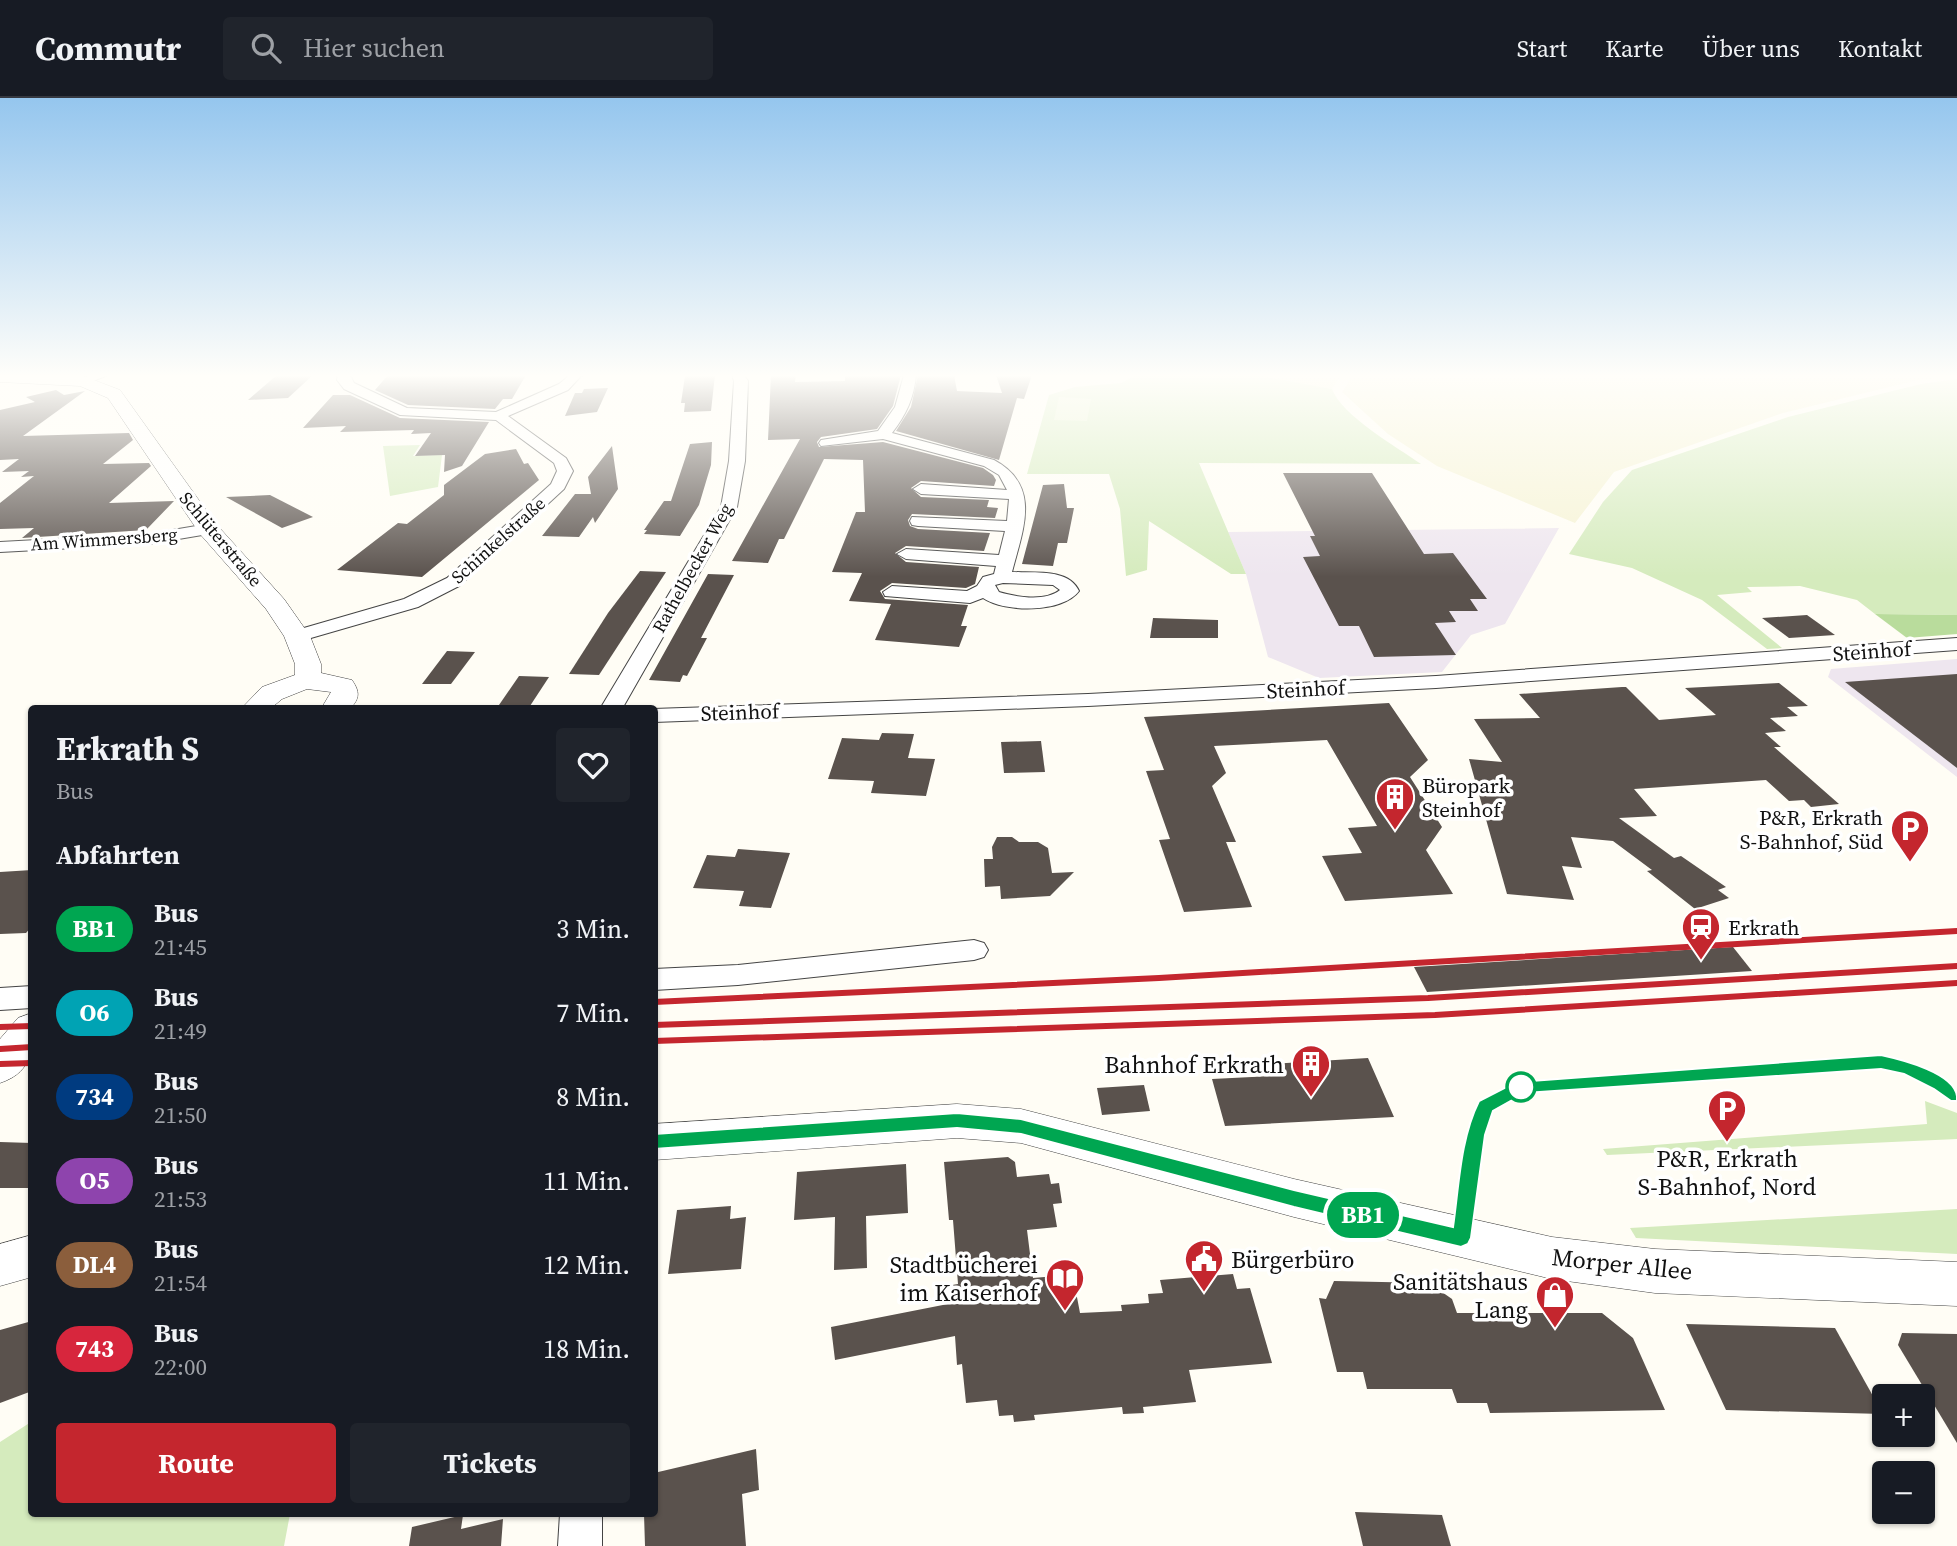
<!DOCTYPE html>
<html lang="de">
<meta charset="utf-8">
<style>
:root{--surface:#171b24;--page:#20242c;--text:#f1f3f6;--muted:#9ea1a6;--line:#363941;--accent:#c4262e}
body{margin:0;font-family:"Source Serif 4",serif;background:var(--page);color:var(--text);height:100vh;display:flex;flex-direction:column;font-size:26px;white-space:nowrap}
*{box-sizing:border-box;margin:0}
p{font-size:23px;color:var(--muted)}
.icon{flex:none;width:38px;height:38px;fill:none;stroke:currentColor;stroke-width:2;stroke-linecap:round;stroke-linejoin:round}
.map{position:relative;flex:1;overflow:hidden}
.side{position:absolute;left:28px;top:607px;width:630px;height:812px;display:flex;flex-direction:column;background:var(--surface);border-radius:7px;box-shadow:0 2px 5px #0004}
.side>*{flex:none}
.badge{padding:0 14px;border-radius:23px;font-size:24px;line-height:46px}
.tools{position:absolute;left:1872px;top:1286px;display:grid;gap:14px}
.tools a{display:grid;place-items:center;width:63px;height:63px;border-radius:7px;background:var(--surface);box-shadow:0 2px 5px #0004;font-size:35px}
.map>.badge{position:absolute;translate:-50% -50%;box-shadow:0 0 0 4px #fff}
h2{padding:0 28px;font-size:26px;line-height:63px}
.round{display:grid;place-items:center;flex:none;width:74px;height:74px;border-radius:7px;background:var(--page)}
.overview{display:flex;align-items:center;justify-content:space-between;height:119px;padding:0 28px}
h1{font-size:33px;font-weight:700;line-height:52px}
.primary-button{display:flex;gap:14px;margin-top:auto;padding:14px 28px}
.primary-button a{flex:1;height:80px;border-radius:7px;background:var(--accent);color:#fff;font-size:28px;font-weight:700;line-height:80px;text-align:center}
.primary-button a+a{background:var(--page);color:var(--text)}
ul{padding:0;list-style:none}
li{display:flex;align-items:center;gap:21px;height:84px;padding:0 28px}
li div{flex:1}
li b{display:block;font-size:26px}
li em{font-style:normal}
li .badge{min-width:77px;font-weight:700;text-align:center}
header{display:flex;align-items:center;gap:42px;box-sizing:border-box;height:98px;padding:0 35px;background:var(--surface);border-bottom:2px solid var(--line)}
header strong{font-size:33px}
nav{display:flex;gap:38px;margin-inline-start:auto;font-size:24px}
.search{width:490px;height:63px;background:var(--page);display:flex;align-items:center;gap:18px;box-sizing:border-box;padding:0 24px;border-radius:7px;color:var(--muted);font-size:26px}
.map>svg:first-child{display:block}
.industrial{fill:#eee6ef}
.farmland{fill:#f6f3d4}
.green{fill:#d5ebbd}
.forest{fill:#b9dc9c}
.pitch{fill:#e6f2cf}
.building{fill:#5a524d}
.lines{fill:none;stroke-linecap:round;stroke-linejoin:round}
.minor-casing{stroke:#444;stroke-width:2}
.tertiary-casing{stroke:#444;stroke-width:1}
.minor{fill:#fff;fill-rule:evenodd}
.tertiary{fill:#fff;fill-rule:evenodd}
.rail{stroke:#c4262e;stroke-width:6}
.line{fill:#00a651;stroke:#fff;stroke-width:2}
.stop-dot{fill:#fff;stroke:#00a651;stroke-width:3.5}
.labels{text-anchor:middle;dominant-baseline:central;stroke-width:7;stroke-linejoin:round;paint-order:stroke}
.far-street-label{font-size:18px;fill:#111;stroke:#fff}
.street-label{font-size:21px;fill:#111;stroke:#fff}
.poi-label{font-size:21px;fill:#111;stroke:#fff;text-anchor:start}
.near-poi-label{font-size:24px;fill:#111;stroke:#fff;text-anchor:end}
.near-street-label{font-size:24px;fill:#111;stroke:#fff}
</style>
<header>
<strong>Commutr</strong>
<div class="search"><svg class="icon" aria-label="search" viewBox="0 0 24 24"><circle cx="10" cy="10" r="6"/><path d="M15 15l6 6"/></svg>Hier suchen</div>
<nav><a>Start</a><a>Karte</a><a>Über uns</a><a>Kontakt</a></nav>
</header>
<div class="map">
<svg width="1957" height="1448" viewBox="0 0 1957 1448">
<rect width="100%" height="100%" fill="#fffdf5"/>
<g class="industrial">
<path d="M1559 430 1505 526 1471 537 1442 574 1319 580 1268 559 1246 476 1228 434Z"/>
<path d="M1957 561V679L1828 579 1831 571Z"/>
</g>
<g class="farmland">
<path d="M1258 277H1341L1332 291Z"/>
<path d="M1353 277H1957L1918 282 1783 315 1614 374 1575 425 1437 368 1388 336 1342 294Z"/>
</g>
<g class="green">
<path d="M1136 277H1257L1332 291C1342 318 1397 349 1421 366L1199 365 1246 476H1231L1149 423 1147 472 1126 478 1120 411 1109 376H1027L1049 297 1075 289 1121 285Z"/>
<path d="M1957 281V517L1875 516 1857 502 1800 488 1747 489 1752 494 1717 497 1782 550 1767 551 1702 502 1632 470 1569 456 1603 404 1632 372 1788 319 1921 286Z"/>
<path d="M420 347 413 358 442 357 438 389 390 398 383 348Z"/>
<path d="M1925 1003 1957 1015V1041L1607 1057 1603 1051 1927 1026Z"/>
<path d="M1957 1111V1156L1636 1140 1630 1130Z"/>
<path d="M31 1324 32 1416H290L284 1448H0V1344Z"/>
</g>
<path class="forest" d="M1875 516 1957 517V536L1907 540Z"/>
<path class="pitch" d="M1059 299 1091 301 1087 323 1054 322Z"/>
<g class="building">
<path d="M277 277H313L288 300 248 302Z"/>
<path d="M388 277H526L512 301H503L495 311 408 307 375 292Z"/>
<path d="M715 277 711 313 684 314 685 305H681L685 278Z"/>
<path d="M771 277H796L795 284 845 283V277H901L893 308 877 331 821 339 817 344 819 349 883 344 983 370 993 377 996 382 994 388 921 383 911 390 921 399 989 402 987 409 998 410 995 420 912 416 908 422 910 428 918 431 990 435 984 453 906 448 895 455 906 464 979 469 975 486 966 490 892 485 880 493 885 501 968 507 961 528H967L959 549 875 542 891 506 849 503 862 475 832 474 856 414H865L863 362 824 361 784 441H779L768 465 732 463 800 341 768 342Z"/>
<path d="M918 277H954L957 293 1002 295 996 277H1032L1024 301 1017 300 999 362 896 333 911 309Z"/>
<path d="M608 290 597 314 565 318 575 295H582L584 291Z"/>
<path d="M56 292 64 297 85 293 23 338 129 335 133 342 103 366 149 365 151 368 109 405 174 403 146 432 22 440 34 430 0 431V405L34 378 21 379 29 373 2 374 19 361 0 362V312L35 304 26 299Z"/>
<path d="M333 297H350L400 320 489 324 462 368 444 374 445 357 415 358 431 335 411 336 414 332 340 334 346 328 303 330Z"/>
<path d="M712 344 711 367 699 407 680 438 644 436 647 432H644L664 403H671L690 346Z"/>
<path d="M612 348 618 391 595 425 593 419 579 439 542 438 575 396H591L588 379Z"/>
<path d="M516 351 524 366 528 365 539 382 422 479 337 472 398 425 407 426 444 397V387L485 356Z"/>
<path d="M1283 375H1372L1424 456 1453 455 1487 501H1470L1478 513H1449L1456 524 1435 525 1456 557 1374 559 1359 528H1339L1303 459 1320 458 1310 438H1315Z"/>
<path d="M1064 386 1067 410H1074L1067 445H1058L1053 468 1022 466 1043 387Z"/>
<path d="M270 397 313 419 282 430 226 399Z"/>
<path d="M640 473 666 474 599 577 569 576 608 515Z"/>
<path d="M708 476 734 477 701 540H707L687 578 683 577 680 584 649 582Z"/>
<path d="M1807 517 1835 537 1789 540 1762 520Z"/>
<path d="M1153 520 1218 522V540H1150Z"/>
<path d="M447 553 475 554 451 586H422Z"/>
<path d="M1957 576V670L1845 584Z"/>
<path d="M519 578 549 579 530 608 499 607Z"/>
<path d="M1779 585 1808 608 1787 609 1798 618 1770 620 1786 633 1765 635 1781 649H1774L1839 706 1811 709 1804 702 1789 703 1766 682 1634 691 1657 718 1619 720 1674 760 1681 758 1726 789 1718 792 1729 800 1695 811 1647 773 1652 772 1613 743 1571 739 1582 770 1562 768 1574 802 1507 796 1469 661 1502 664 1474 621 1540 620 1519 596 1622 589H1626L1659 622 1716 617 1685 590Z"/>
<path d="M1389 605 1428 662 1410 679 1442 729 1426 752 1453 796 1345 803 1322 758 1362 755 1348 730 1377 728 1327 642 1214 648 1226 675 1212 688 1236 744H1226L1252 809 1184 814 1159 742 1170 741 1146 673 1164 672 1144 619Z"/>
<path d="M882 635 914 636 908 660 935 661 926 698 871 695 874 683 828 681 842 640 879 642Z"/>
<path d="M1041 643 1045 674 1004 675 1001 644Z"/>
<path d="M997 739H1012L1019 744H1038L1048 750 1052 775 1074 774 1050 798 1001 801 1000 788 985 789 984 761H993L992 749Z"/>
<path d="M738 751 790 755 771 810 739 808 744 793 693 790 707 757 735 759Z"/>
<path d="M32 772V828L26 835 0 836V774Z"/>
<path d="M1733 849 1752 873 1427 894 1414 869Z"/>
<path d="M1368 960 1394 1019 1225 1028 1212 981 1273 978 1268 966Z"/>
<path d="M1144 987 1150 1013 1102 1017 1097 990Z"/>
<path d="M0 1044 32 1045V1090H0Z"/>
<path d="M1008 1059 1015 1064 1017 1079 1049 1076 1051 1086 1059 1085 1062 1105 1053 1106 1057 1129 1027 1132 1033 1180 1056 1178 1058 1189 1076 1194 1080 1215 1122 1213 1121 1207 1149 1205 1148 1196 1163 1195 1160 1182 1233 1176 1237 1191 1250 1190 1272 1265 1189 1272 1196 1304 1143 1309 1144 1315 1123 1316 1122 1309 1034 1317 1035 1322 1014 1324 1013 1317 999 1318 997 1302 966 1305 962 1266 957 1267 955 1238 835 1262 831 1229 953 1205 952 1187 958 1186 953 1122H949L944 1064Z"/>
<path d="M906 1066 908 1115 866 1118 867 1170 834 1172 835 1119 794 1122 797 1074Z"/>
<path d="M731 1108 730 1121 746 1119 741 1171 668 1176 677 1112Z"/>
<path d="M1334 1183 1429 1185 1452 1201 1457 1215H1602L1633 1240 1665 1312 1490 1315 1487 1305H1457L1452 1291H1367L1363 1274H1337L1319 1200 1326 1201Z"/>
<path d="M32 1223V1293L0 1305V1232Z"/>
<path d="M1686 1226 1835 1230 1883 1316 1726 1312Z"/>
<path d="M1902 1235 1957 1236V1345L1898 1247Z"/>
<path d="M756 1351 759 1392 742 1396 746 1448H645L644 1416H654V1375Z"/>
<path d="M1355 1414 1442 1417 1451 1448H1363Z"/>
<path d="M463 1417 461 1431 503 1421 501 1448H409L412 1429Z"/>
</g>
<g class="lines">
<g class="minor-casing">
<g id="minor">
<path d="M90 277H108L83 287 76 283Z"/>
<path d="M338 277H350L354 285 407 310 496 314 559 286 570 277H582L568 292 508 318 566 360 573 373 564 391 459 488 418 509 297 544 287 538 290 534 404 501 447 480 551 386 557 373 554 365 496 322 400 317 344 291 337 282Z"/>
<path d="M732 277H744L748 283 745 363 737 409 622 611H600L721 409 729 363 734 283Z"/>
<path d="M904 277H916C914 300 906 317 892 335L994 362C1042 388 1023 431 1012 474 1033 475 1069 470 1079 493 1063 515 1005 515 983 500L970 505 885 498 883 494 892 488 967 493 977 488 983 479 994 476 996 468 906 461 897 456 906 451 999 457 1005 433 918 428 912 427 910 423 912 419 1007 423 1009 401 921 396 913 391 921 386 1007 392 999 377 984 368 883 341 821 348 819 345 821 342 878 333 895 309ZM1003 485 1053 487 1060 492C1045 504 1016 499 999 494L995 487Z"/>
<path d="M208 426 216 431 214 435 149 446 0 454V444L149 436Z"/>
<path d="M1957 540V552L1436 590 1088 608 654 624 653 611 1088 596 1436 578Z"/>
<path d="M974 842 984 845 988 852 984 859 974 862 738 887 654 892V871L738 867Z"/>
<path d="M32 888V910L0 912V890Z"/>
<path d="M560 1416H602V1448H558Z"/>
</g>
</g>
<g class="tertiary-casing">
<g id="tertiary">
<path d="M0 277 83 278 120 292 216 426 284 501 310 538 321 566V575L352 582C360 594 360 600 350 611H321L331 594 307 591 282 601 270 611H241L262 589 295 577V566L284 538 266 511 200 436 108 300 80 288 0 284Z"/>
<path d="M32 915C32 947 36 973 0 985V941L18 920Z"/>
<path d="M957 1006 1021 1011 1294 1081 1552 1139 1655 1151 1957 1164V1208L1655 1195 1552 1181 1294 1119 1021 1045 957 1040 654 1062V1026Z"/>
<path d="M32 1137V1179L0 1188V1146Z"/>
</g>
</g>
<use href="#minor" class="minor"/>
<use href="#tertiary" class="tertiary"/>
<g class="rail">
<path d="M654 904 1159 880 1957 833"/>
<path d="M654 927 1428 900 1957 868"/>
<path d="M0 929 32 928"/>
<path d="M654 943 1435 917 1957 885"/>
<path d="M0 951 32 949"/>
<path d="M0 966 32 965"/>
</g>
</g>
<linearGradient id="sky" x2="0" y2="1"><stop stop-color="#95c6ee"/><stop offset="0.58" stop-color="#fffefa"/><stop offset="1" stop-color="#fffefa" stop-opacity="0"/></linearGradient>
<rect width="1957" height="479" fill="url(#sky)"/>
<path class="line" d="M1881 957C1904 962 1954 975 1957 998V1003H1951L1934 991 1904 976 1881 971 1525 995 1493 1013 1485 1037 1471 1140 1468 1146 1461 1149 1294 1109 1021 1036 957 1030 654 1051 648 1049 645 1044 648 1038 654 1036 957 1015 1021 1021 1294 1092 1453 1129C1459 1088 1460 1041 1479 1003L1516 984Z"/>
<defs>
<g id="building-pin" transform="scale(2.0125)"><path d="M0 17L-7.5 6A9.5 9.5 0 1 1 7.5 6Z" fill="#c4262e" stroke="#fff"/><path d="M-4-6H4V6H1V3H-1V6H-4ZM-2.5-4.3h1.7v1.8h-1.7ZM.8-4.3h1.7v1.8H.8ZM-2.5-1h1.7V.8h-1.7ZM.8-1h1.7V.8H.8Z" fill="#fff"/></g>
<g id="parking-pin" transform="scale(2.0125)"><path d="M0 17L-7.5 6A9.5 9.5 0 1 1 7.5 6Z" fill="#c4262e" stroke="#fff"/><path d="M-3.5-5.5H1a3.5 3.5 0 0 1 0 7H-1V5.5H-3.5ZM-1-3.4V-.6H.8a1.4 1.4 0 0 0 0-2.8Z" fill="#fff"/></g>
<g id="station-pin" transform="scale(2.0125)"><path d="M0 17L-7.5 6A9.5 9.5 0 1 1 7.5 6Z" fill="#c4262e" stroke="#fff"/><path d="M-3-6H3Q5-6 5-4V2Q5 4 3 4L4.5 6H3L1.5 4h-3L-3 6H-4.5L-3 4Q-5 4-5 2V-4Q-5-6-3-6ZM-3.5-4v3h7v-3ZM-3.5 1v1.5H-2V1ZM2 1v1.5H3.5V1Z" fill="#fff"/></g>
<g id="civic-pin" transform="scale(2.0125)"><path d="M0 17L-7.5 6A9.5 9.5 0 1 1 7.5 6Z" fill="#c4262e" stroke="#fff"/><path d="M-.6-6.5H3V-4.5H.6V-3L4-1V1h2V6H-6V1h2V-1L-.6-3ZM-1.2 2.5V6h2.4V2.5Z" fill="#fff"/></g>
<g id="library-pin" transform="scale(2.0125)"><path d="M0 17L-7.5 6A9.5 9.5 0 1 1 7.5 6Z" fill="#c4262e" stroke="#fff"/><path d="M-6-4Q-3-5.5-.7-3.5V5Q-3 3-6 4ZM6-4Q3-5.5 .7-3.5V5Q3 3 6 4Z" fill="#fff"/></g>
<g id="shop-pin" transform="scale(2.0125)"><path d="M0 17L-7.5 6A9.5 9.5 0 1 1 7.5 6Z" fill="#c4262e" stroke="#fff"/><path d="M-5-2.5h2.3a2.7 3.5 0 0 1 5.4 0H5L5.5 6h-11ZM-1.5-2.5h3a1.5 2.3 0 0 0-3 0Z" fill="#fff"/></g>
</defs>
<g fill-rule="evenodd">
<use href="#building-pin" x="1395" y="699"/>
<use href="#parking-pin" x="1910" y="731"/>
<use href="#station-pin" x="1701" y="829"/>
<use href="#building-pin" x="1311" y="966"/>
<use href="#parking-pin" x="1727" y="1011"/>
<use href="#civic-pin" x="1204" y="1161"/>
<use href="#library-pin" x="1065" y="1180"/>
<use href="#shop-pin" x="1555" y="1197"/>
</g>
<circle class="stop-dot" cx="1521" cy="989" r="14"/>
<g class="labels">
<g class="far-street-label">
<text transform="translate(104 441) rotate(-4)">Am Wimmersberg</text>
<text transform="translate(221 441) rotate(50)">Schlüterstraße</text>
<text transform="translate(498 442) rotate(-42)">Schinkelstraße</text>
<text transform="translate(692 470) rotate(-61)">Rathelbecker Weg</text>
</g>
<g class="street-label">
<text transform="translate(1872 553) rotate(-4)">Steinhof</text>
<text transform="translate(1306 591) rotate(-3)">Steinhof</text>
<text transform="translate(740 614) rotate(-2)">Steinhof</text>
</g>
<g class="poi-label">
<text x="1422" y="687">Büropark<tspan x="1422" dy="24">Steinhof</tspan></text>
<text x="1883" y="719" text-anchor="end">P&amp;R, Erkrath<tspan x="1883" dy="24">S-Bahnhof, Süd</tspan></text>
<text x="1728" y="829">Erkrath</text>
</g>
<g class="near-poi-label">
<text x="1284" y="966">Bahnhof Erkrath</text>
<text x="1727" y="1060" text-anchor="middle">P&amp;R, Erkrath<tspan x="1727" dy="28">S-Bahnhof, Nord</tspan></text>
<text x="1231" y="1161" text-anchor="start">Bürgerbüro</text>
<text x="1038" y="1166">Stadtbücherei<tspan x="1038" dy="28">im Kaiserhof</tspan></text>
<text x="1528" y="1183">Sanitätshaus<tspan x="1528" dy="28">Lang</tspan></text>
</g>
<g class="near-street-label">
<text transform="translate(1622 1166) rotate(6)">Morper Allee</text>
</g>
</g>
</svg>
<div class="tools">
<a>+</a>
<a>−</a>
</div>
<b class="badge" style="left:1363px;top:1117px;background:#00a651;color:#fff">BB1</b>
<section class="side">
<div class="overview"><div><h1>Erkrath S</h1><p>Bus</p></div><a class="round"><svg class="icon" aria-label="heart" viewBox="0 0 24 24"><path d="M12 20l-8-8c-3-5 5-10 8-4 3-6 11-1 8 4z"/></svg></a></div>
<h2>Abfahrten</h2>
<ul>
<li><span class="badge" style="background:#00a651;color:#fff">BB1</span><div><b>Bus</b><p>21:45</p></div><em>3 Min.</em></li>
<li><span class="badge" style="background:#00a3b4;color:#fff">O6</span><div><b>Bus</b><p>21:49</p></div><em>7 Min.</em></li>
<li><span class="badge" style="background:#003b80;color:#fff">734</span><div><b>Bus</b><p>21:50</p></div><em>8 Min.</em></li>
<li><span class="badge" style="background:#8e44ad;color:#fff">O5</span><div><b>Bus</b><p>21:53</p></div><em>11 Min.</em></li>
<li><span class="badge" style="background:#8b5e3c;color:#fff">DL4</span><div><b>Bus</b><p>21:54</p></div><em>12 Min.</em></li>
<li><span class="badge" style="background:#d7263d;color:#fff">743</span><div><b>Bus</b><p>22:00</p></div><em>18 Min.</em></li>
</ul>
<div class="primary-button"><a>Route</a><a>Tickets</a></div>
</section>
</div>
